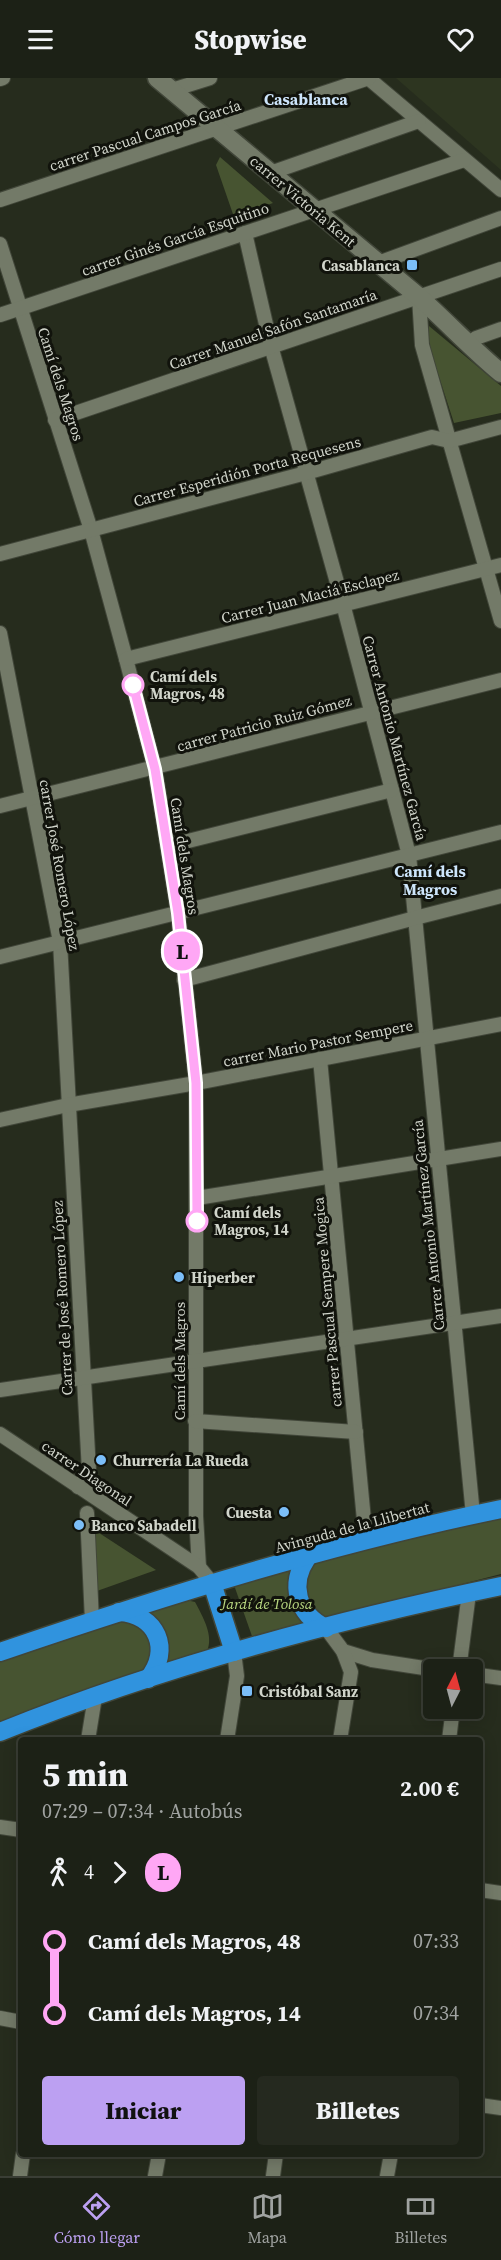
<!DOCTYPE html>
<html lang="es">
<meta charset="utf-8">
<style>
:root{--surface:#1c2116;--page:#25291f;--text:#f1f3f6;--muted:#a0a3a1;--line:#3a3e35;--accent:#bca0f2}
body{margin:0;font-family:"Source Serif 4",serif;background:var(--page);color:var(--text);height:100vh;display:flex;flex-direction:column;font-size:22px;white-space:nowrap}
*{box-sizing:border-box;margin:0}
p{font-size:20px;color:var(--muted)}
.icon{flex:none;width:33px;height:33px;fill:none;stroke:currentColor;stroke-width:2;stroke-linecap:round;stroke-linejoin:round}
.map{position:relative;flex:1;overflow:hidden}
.drawer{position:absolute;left:18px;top:1659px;width:465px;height:420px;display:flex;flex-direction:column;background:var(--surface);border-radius:6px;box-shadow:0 3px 15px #0003,0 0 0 2px var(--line)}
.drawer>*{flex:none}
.badge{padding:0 12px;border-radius:20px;font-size:21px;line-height:39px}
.needle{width:39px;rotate:6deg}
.buttons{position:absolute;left:423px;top:1581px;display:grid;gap:12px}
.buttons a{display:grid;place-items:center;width:60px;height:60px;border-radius:6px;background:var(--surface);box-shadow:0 3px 15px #0003,0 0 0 2px var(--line);font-size:30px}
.map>.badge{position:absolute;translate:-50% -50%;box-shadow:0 0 0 3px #fff}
.legs{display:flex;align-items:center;gap:9px;height:66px;padding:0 24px;font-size:20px}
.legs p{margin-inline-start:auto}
.head{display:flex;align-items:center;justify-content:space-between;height:102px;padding:0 24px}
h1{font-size:33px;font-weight:800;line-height:45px}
.button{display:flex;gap:12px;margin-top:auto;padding:12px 24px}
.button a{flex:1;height:69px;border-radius:6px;background:var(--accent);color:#111;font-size:24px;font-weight:800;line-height:69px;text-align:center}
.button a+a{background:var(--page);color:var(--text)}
ul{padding:0 24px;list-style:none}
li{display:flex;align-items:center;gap:21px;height:72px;font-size:22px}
li i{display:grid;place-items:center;width:9px;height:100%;margin:0 8px;background:currentColor}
li i::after{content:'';width:15px;height:15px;margin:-8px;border:4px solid;border-radius:50%;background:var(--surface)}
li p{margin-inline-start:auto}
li:first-child i{background:linear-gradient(#0000 50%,currentColor 0)}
li:last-child i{background:linear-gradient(currentColor 50%,#0000 0)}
header{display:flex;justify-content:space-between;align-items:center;height:78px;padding:0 24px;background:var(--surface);font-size:27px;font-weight:800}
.tab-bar{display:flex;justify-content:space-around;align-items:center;height:84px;border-top:2px solid var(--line);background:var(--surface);font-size:16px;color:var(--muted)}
.tab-bar a{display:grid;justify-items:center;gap:3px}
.tab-bar .active{color:var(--accent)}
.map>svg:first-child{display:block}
.built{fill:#2d3520}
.green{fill:#475431}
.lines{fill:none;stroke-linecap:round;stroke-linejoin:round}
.street-casing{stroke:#414639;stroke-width:16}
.secondary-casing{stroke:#414639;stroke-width:21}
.highway-casing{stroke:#414639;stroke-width:21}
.street{stroke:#737a68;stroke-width:14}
.secondary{stroke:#737a68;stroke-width:18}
.highway{stroke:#3093de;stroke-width:18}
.line-1-casing{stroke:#fff;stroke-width:14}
.line-1{stroke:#ffa7f5;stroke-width:9}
.poi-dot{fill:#7bbef8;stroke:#11130c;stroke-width:2}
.stop-1-dot{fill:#fff;stroke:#ffa7f5;stroke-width:3}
.labels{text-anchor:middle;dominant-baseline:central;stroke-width:6;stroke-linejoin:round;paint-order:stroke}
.street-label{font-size:15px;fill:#d1d5cb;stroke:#11130c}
.poi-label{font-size:15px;font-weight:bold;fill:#d1d5cb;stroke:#11130c;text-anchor:start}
.stop-label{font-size:15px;font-weight:bold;fill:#d1d5cb;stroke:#11130c;text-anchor:start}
.park-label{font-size:15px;font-style:italic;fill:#b8d780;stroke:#11130c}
.neighbourhood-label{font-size:16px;font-weight:bold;fill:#cde5fb;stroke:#11130c}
</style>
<header><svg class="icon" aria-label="menu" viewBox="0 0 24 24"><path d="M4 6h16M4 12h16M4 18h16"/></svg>Stopwise<svg class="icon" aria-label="heart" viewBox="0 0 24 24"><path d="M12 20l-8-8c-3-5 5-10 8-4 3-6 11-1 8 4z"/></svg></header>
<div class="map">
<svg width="501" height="2098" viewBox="0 0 501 2098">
<rect width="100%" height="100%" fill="#262c1d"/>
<path class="built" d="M396 0H501V92Z"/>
<g class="green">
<path d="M220 79 273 125 234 139 216 87Z"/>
<path d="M429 248 501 308V335L454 345 429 268Z"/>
<path d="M501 1441V1496L334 1539 322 1538 313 1534 303 1504 314 1485 367 1469Z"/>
<path d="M93 1451 156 1492 97 1513Z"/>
<path d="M293 1491 306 1548 253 1561 234 1507Z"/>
<path d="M186 1522 195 1524C203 1539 214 1558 207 1573L166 1586 147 1533Z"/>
<path d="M118 1540 150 1552 153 1581 141 1596 0 1647V1581Z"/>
</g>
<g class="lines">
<g class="street-casing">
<g id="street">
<path d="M368 0 501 112"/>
<path d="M0 1 3 0"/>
<path d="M172 12 210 0"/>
<path d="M270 95 419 43"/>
<path d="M0 122 369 0"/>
<path d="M245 155 271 268 343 526 409 777 473 1437"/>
<path d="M0 166 91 452 126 581 155 691 178 835 196 1005V1438L199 1489"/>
<path d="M378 185 501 140"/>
<path d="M419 219 422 267 501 543"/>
<path d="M0 237 464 82"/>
<path d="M469 268 476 260 501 251"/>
<path d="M55 342 501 191"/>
<path d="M0 476 306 395 432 359 449 363 501 349"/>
<path d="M0 555 60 864 89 1393 78 1409"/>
<path d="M126 581 501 487"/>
<path d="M0 728 501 602"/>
<path d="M168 768 392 712"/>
<path d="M0 879 501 754"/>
<path d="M184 902 415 840 501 818"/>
<path d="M320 981 366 1463"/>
<path d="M0 1042 68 1027 196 1005 501 946"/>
<path d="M197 1120 501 1071"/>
<path d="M0 1312 501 1238"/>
<path d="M195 1343 356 1354"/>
<path d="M0 1356 199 1489 212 1505"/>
<path d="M87 1435 92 1543"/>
<path d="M326 1550 343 1573 372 1582 437 1592"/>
<path d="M459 1592 469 1515"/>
<path d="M472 1596 501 1600"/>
<path d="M88 1662 95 1619"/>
<path d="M227 1662 237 1598 234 1574"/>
<path d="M340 1662 351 1594 343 1573"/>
<path d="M449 1662 453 1630"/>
<path d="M0 1749 21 1752"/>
<path d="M480 1812 501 1815"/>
<path d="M0 1940 21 1944"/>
<path d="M480 2027 501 2030"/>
<path d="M20 2098 23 2076"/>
<path d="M155 2098 159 2076"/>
<path d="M273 2098 276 2076"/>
<path d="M387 2098 391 2076"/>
</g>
</g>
<g class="secondary-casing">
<path id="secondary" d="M157 0 419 219C447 244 472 271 501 295"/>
</g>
<g class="highway-casing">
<g id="highway">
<path d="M307 1480C289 1506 297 1536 326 1550"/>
<path d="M212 1505 234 1574"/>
<path d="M119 1534C157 1536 172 1572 148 1601"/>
<path d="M0 1574C164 1518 331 1466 501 1431"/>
<path d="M0 1654C161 1589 332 1543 501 1508"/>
</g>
</g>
<use href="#street" class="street"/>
<use href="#secondary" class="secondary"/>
<use href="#highway" class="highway"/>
</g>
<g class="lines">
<g class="line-1-casing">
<path id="line-1" d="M133 607 155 691 178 835 196 1005 197 1143"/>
</g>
<use href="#line-1" class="line-1"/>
</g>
<g class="poi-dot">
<rect x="406" y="181" width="12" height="12" rx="3"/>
<circle cx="179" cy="1199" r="6"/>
<circle cx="101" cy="1382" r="6"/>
<circle cx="284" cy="1434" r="6"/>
<circle cx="79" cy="1447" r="6"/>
<rect x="241" y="1607" width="12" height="12" rx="3"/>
</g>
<g class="stop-1-dot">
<circle cx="133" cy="607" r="10"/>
<circle cx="197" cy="1143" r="10"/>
</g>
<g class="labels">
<g class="street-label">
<text transform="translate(145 57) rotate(-18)">carrer Pascual Campos García</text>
<text transform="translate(303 123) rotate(40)">carrer Victoria Kent</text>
<text transform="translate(175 161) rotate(-19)">carrer Ginés García Esquitino</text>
<text transform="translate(273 251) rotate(-19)">Carrer Manuel Safón Santamaría</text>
<text transform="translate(61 306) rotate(72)">Camí dels Magros</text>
<text transform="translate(247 393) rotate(-15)">Carrer Esperidión Porta Requesens</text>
<text transform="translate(310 518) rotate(-14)">Carrer Juan Maciá Esclapez</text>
<text transform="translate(264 645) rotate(-15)">carrer Patricio Ruiz Gómez</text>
<text transform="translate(395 660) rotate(75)">Carrer Antonio Martínez García</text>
<text transform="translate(185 778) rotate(81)">Camí dels Magros</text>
<text transform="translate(60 787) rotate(80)">carrer José Romero López</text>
<text transform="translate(318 965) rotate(-11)">carrer Mario Pastor Sempere</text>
<text transform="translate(428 1147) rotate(-96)">Carrer Antonio Martínez García</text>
<text transform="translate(62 1220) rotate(-93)">Carrer de José Romero López</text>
<text transform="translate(327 1224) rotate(-95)">carrer Pascual Sempere Mogica</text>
<text transform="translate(179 1283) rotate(-90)">Camí dels Magros</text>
<text transform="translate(87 1395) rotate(34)">carrer Diagonal</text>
<text transform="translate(352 1449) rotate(-15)">Avinguda de la Llibertat</text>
</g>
<g class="poi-label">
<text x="400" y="187" text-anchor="end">Casablanca</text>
<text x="191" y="1199">Hiperber</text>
<text x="113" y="1382">Churrería La Rueda</text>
<text x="272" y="1434" text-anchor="end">Cuesta</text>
<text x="91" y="1447">Banco Sabadell</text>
<text x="259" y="1613">Cristóbal Sanz</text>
</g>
<g class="stop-label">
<text x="150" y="598">Camí dels<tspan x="150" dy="17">Magros, 48</tspan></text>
<text x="214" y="1134">Camí dels<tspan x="214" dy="17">Magros, 14</tspan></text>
</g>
<g class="park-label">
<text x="267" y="1525">Jardí de Tolosa</text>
</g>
<g class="neighbourhood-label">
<text x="306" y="21">Casablanca</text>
<text x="430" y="793">Camí dels<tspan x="430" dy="18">Magros</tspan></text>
</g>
</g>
</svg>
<div class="buttons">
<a><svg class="needle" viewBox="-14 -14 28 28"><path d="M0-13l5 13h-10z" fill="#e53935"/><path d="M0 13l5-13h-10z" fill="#a0a3a1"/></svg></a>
</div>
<b class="badge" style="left:182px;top:873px;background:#ffa7f5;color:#111">L</b>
<section class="drawer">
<div class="head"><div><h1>5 min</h1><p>07:29 – 07:34 · Autobús</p></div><b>2.00 €</b></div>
<div class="legs"><svg class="icon" aria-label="walk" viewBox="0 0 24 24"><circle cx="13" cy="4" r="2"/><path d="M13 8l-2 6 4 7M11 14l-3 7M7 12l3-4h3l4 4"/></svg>4<svg class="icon" aria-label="forward" viewBox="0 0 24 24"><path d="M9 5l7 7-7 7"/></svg><b class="badge" style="background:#ffa7f5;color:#111">L</b></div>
<ul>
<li><i style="color:#ffa7f5"></i><b>Camí dels Magros, 48</b><p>07:33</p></li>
<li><i style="color:#ffa7f5"></i><b>Camí dels Magros, 14</b><p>07:34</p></li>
</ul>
<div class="button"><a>Iniciar</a><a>Billetes</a></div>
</section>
</div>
<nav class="tab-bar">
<a class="active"><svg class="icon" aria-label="directions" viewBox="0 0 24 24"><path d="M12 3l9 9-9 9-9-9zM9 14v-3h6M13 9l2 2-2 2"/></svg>Cómo llegar</a>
<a><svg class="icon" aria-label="map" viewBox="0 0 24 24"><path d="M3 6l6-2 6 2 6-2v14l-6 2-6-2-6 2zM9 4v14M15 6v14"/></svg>Mapa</a>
<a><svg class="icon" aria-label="tickets" viewBox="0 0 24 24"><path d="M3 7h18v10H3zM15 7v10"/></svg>Billetes</a>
</nav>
